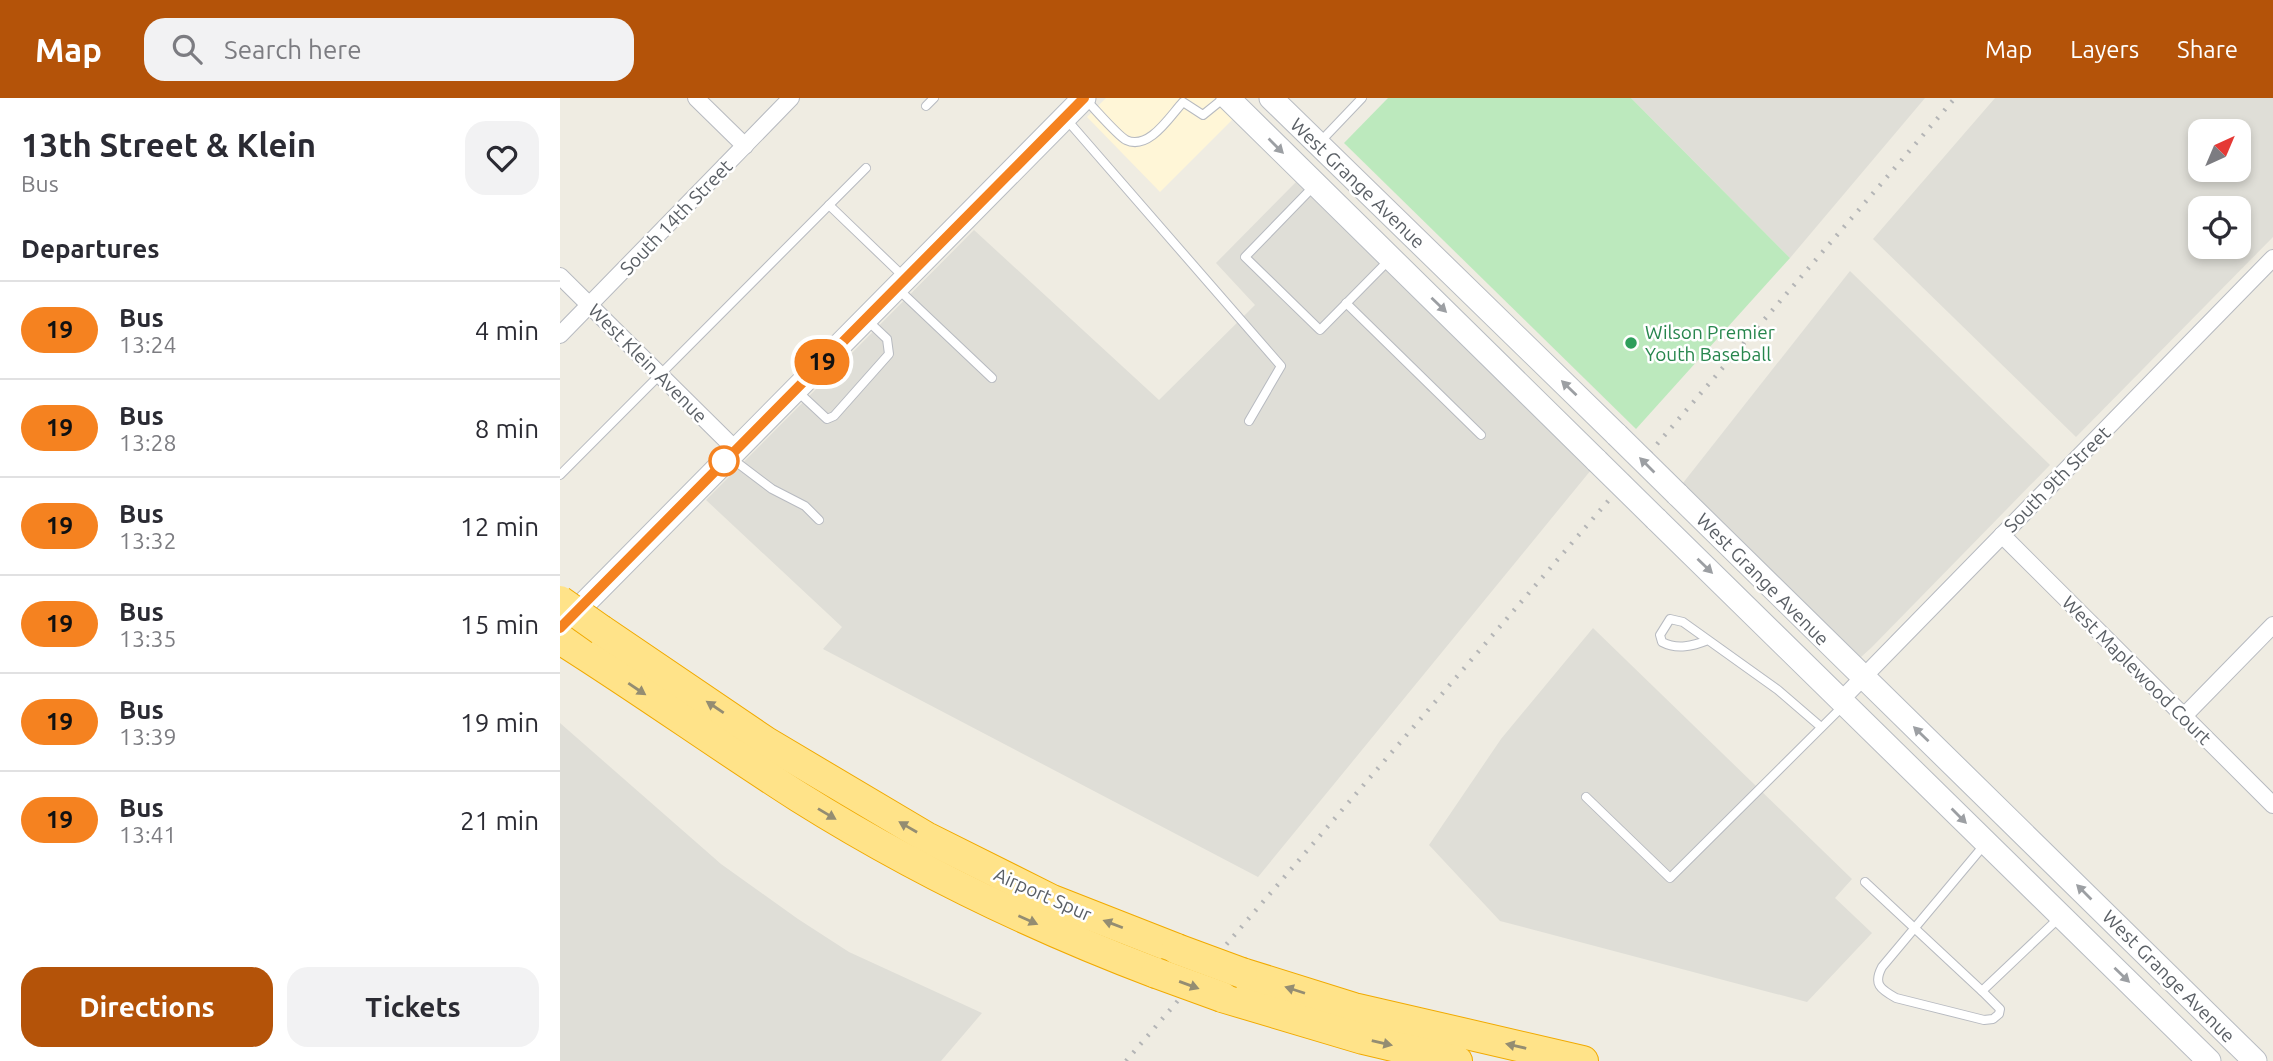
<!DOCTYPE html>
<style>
:root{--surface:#fff;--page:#f2f2f3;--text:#2b2b33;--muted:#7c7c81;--line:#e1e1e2;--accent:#b45309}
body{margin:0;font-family:Ubuntu,sans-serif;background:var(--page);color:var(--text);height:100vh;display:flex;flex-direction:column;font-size:26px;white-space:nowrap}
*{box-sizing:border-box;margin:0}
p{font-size:23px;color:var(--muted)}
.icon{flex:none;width:38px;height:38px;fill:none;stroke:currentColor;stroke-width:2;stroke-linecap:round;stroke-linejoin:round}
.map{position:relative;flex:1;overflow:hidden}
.sheet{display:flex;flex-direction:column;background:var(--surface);width:560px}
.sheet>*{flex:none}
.badge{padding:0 14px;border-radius:23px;font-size:24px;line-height:46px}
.needle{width:46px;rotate:44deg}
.buttons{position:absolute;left:1628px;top:21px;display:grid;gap:14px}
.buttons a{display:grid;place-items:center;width:63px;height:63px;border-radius:14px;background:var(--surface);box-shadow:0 4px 10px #0003;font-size:35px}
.map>.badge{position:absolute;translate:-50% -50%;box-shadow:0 0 0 4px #fff}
h2{padding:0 21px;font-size:26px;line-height:63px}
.round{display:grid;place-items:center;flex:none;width:74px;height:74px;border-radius:21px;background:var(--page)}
.summary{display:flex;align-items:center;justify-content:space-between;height:119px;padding:0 21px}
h1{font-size:33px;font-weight:700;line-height:52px}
.cta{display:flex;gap:14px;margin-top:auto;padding:14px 21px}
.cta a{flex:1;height:80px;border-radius:21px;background:var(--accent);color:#fff;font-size:28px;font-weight:700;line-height:80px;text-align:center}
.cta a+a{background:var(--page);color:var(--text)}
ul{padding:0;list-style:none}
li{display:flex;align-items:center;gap:21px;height:98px;padding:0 21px;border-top:2px solid var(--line)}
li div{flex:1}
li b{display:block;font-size:26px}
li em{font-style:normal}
li .badge{min-width:77px;font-weight:700;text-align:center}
header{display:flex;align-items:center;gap:42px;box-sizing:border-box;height:98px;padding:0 35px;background:var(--accent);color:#fff}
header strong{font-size:33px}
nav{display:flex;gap:38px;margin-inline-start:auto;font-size:24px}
.search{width:490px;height:63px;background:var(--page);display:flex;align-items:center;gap:18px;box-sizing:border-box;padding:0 24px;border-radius:21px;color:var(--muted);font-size:26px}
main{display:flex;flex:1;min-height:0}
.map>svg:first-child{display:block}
.commercial{fill:#fff6d7}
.industrial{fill:#dfded7;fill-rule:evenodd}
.green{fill:#bce9bd}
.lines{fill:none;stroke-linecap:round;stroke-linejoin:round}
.lane-casing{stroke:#b7bac0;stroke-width:10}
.street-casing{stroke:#b7bac0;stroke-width:18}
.secondary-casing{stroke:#b8bcc2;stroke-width:25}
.highway-casing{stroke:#f1aa00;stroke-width:32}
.lane{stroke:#fff;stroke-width:8}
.street{stroke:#fff;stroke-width:16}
.secondary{stroke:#fff;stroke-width:23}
.highway{stroke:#ffe389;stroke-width:30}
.rail{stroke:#b4b5b6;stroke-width:4.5;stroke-dasharray:2 9;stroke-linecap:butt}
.secondary-bridge-casing{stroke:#b8bcc2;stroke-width:25;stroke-linecap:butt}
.highway-bridge-casing{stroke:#f1aa00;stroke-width:32;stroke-linecap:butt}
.secondary-bridge{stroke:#fff;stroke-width:23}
.highway-bridge{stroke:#ffe389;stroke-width:30}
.oneway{fill:#9c9fa3}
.oneway2{fill:#948d72}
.line-casing{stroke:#fff;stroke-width:16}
.line{stroke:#f58220;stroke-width:10}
.leisure-dot{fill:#2e9e5b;stroke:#fff;stroke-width:2.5}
.stop-dot{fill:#fff;stroke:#f58220;stroke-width:3.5}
.labels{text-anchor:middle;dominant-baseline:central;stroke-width:5;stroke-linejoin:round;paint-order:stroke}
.street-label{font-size:19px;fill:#5a5f65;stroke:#fff}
.leisure-label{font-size:19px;fill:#27864d;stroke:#fff;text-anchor:start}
</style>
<header>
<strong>Map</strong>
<div class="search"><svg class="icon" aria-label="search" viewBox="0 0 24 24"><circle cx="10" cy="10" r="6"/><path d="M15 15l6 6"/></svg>Search here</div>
<nav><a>Map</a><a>Layers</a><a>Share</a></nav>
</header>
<main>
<section class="sheet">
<div class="summary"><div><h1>13th Street &amp; Klein</h1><p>Bus</p></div><a class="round"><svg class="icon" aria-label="heart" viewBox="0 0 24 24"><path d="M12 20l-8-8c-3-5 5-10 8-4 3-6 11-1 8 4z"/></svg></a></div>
<h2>Departures</h2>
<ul>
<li><span class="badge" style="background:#f58220;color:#111">19</span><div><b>Bus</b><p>13:24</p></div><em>4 min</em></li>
<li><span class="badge" style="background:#f58220;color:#111">19</span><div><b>Bus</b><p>13:28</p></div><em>8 min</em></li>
<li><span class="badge" style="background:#f58220;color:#111">19</span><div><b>Bus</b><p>13:32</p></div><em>12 min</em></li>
<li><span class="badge" style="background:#f58220;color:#111">19</span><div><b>Bus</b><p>13:35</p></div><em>15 min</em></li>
<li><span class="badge" style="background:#f58220;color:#111">19</span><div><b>Bus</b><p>13:39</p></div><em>19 min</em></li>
<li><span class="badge" style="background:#f58220;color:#111">19</span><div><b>Bus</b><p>13:41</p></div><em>21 min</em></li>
</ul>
<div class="cta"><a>Directions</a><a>Tickets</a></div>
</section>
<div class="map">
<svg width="1713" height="963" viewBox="0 0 1713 963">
<rect width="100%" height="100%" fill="#efece2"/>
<path class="commercial" d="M546 0H654L674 20 600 94 527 19Z"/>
<g class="industrial">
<path d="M1071 0H1365L1230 160Z"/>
<path d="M1435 0H1713V139L1516 339 1313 141ZM1640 33H1678V72H1640ZM1640 110H1678V149H1640Z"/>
<path d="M736 84 1031 372 698 779 263 551 282 529 146 402 414 132 599 302 695 207 656 165Z"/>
<path d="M1290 173 1490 367 1311 550 1301 559H1297L1123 385Z"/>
<path d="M1033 530 1292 781 1275 800 1312 835 1247 904 940 823 869 747 941 641Z"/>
<path d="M0 625 161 766 238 821 289 854 422 915 381 963H0Z"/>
</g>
<path class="green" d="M828 0H1071L1230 160 1076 331 784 45Z"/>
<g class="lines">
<g class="lane-casing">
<g id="lane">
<path d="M526 2C535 11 557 37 566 42 589 53 610 18 623 4L643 17 664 0"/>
<path d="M366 8 374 0"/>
<path d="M507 22 721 268 689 323"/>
<path d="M760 44 802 0"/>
<path d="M753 89 685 159 760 232 830 161"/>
<path d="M269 107 345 180"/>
<path d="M338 191 432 280"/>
<path d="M786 205 921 337"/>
<path d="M237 293 267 321 274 318 329 256 327 241 308 223"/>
<path d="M171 360 212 391 245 408 259 422"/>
<path d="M0 377 306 70"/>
<path d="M1148 542C1133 548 1117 552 1102 544L1100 537 1110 521 1123 524 1218 592 1261 629"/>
<path d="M1026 699 1110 780 1283 608"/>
<path d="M1425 746 1322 869C1313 886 1320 891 1336 900L1424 922 1433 921 1439 916 1440 911 1422 893 1499 820"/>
<path d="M1305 784 1422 893"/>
</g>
</g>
<g class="street-casing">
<g id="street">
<path d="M136 0 185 48"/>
<path d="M0 178 175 351"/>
<path d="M0 237 231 0"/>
<path d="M1442 437 1713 707"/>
<path d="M1281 602 1713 160"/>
<path d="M1624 618 1713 527"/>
</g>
</g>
<g class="secondary-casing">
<g id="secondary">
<path d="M668 0 1037 363"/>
<path d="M711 0 1057 337"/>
<path d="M1117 396 1695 963"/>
<path d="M1096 421 1649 963"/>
<path d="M0 530 524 0"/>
</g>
</g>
<g class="highway-casing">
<g id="highway">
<path d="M41 532 206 644 366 739 492 802 617 851"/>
<path d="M0 541C81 592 159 648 239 699 352 770 472 828 596 875"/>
<path d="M682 875 794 910 1023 963"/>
<path d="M662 899 803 941 897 963"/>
</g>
</g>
<use href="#lane" class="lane"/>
<use href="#street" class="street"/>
<use href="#secondary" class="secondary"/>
<use href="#highway" class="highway"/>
<path class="rail" d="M566 963 1395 0"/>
<g class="secondary-bridge-casing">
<g id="secondary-bridge">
<path d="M1057 337 1117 396"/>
<path d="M1037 363 1096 421"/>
</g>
</g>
<g class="highway-bridge-casing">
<g id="highway-bridge">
<path d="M0 503 41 532"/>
<path d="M617 851 682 875"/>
<path d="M596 875 662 899"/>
</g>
</g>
<use href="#secondary-bridge" class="secondary-bridge"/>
<use href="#highway-bridge" class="highway-bridge"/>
</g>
<defs><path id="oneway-solid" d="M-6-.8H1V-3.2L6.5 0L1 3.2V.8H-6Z" transform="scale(1.75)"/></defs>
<g class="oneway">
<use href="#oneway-solid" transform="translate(716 48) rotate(45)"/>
<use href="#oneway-solid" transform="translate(879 207) rotate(44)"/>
<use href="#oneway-solid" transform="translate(1009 290) rotate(-136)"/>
<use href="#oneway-solid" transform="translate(1087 367) rotate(-135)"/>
<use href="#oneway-solid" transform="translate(1145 468) rotate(44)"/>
<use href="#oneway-solid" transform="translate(1361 636) rotate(-136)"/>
<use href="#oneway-solid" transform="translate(1399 718) rotate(45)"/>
<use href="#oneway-solid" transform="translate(1524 794) rotate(-135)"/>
<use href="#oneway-solid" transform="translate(1562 877) rotate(44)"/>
</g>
<g class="oneway2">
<use href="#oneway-solid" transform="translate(77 591) rotate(34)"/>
<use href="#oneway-solid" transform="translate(155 609) rotate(-146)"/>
<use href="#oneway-solid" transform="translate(267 716) rotate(31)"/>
<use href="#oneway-solid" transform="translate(348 729) rotate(-150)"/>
<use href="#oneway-solid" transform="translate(468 822) rotate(24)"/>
<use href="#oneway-solid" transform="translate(553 826) rotate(-159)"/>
<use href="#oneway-solid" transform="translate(629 887) rotate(20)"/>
<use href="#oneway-solid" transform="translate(735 892) rotate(-162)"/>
<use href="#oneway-solid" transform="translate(822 945) rotate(13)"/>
<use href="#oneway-solid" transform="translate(956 948) rotate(-167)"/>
</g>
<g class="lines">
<g class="line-casing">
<path id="line" d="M0 530 524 0"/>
</g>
<use href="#line" class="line"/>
</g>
<circle class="leisure-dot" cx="1071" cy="245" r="7"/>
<circle class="stop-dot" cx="164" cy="363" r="14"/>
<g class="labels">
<g class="street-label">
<text transform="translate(798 85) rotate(44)">West Grange Avenue</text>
<text transform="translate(116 119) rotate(-46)">South 14th Street</text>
<text transform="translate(88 265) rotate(45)">West Klein Avenue</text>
<text transform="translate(1497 381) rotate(-45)">South 9th Street</text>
<text transform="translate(1203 481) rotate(45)">West Grange Avenue</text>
<text transform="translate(1577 572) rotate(45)">West Maplewood Court</text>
<text transform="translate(483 796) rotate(24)">Airport Spur</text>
<text transform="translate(1609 878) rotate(45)">West Grange Avenue</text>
</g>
<g class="leisure-label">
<text x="1085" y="234">Wilson Premier<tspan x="1085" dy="22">Youth Baseball</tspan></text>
</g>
</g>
</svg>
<div class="buttons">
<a><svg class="needle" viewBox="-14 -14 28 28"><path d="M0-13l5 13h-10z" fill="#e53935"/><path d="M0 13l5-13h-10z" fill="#7c7c81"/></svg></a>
<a><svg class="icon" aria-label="locate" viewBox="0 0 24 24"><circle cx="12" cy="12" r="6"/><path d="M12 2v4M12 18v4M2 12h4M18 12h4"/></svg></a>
</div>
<b class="badge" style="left:262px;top:264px;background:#f58220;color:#111">19</b>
</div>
</main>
